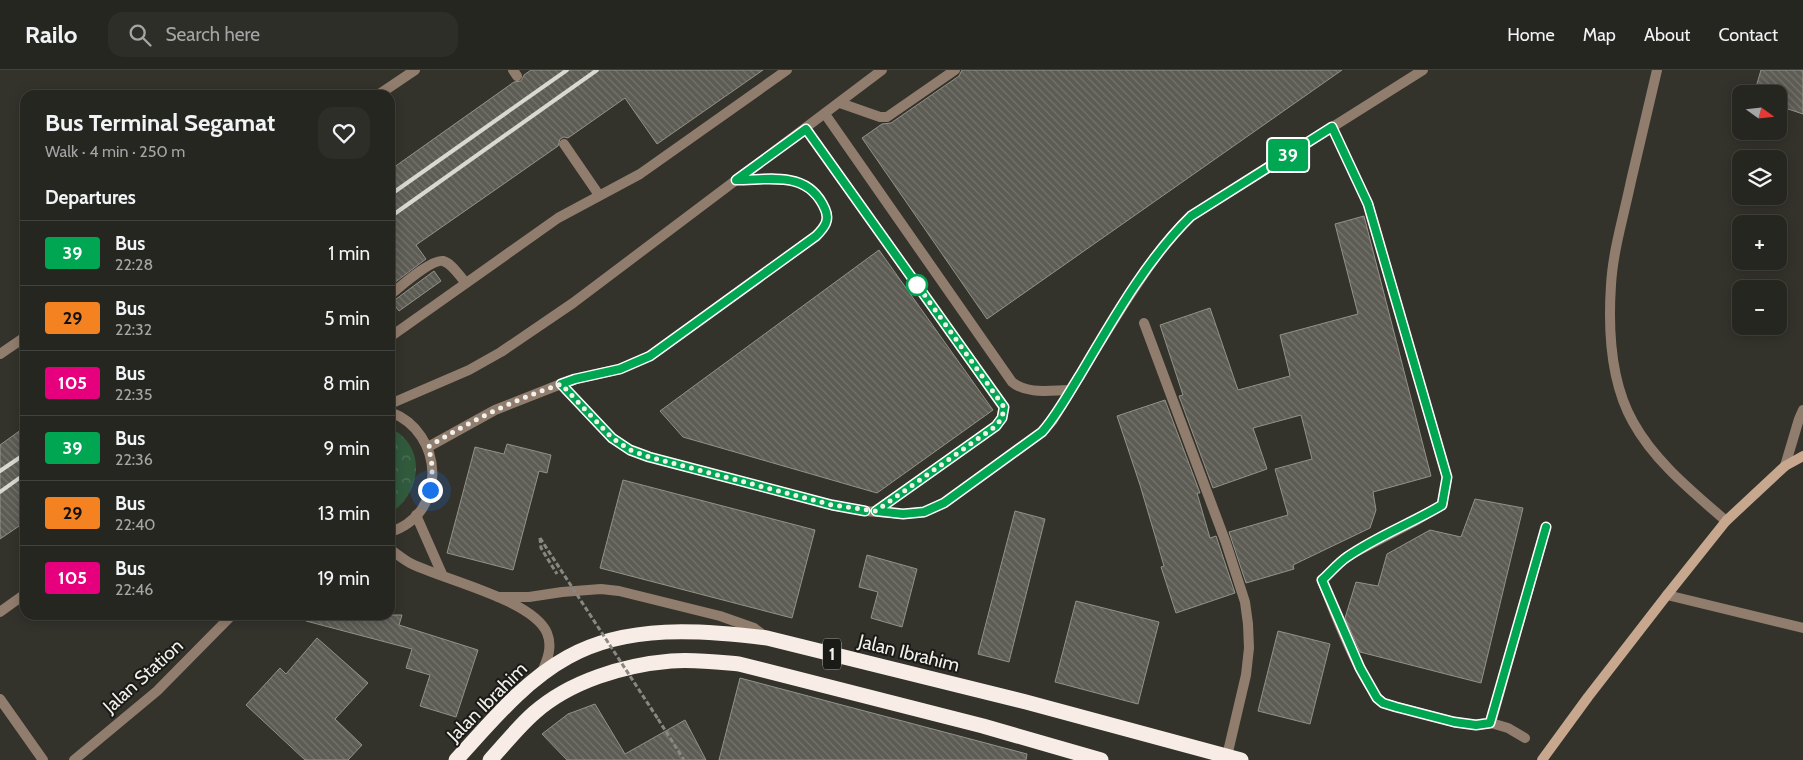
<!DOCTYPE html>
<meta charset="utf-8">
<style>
:root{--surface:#262620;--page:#2e2e29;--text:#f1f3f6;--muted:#a4a5a5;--line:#42433e}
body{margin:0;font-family:Cabin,sans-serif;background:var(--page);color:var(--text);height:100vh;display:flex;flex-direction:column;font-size:19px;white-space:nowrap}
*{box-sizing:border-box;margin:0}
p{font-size:16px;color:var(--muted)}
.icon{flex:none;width:28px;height:28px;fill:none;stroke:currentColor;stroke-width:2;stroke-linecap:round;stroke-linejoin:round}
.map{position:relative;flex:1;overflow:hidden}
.panel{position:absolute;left:20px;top:20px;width:375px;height:530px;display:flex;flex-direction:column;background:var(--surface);border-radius:15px;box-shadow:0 2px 12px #0003,0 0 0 1px var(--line)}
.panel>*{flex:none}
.badge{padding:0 10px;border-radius:4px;font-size:18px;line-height:32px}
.needle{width:32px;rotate:105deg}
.tools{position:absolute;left:1732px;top:15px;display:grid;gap:10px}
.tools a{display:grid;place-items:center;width:55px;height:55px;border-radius:10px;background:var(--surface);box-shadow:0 2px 12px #0003,0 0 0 1px var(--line);font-size:25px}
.you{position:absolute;width:25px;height:25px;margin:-12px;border:4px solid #fff;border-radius:50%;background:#1a73e8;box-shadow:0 0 0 8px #1a73e833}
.map>.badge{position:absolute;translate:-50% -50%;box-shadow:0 0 0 2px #fff}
h2{padding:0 25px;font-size:19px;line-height:45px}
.round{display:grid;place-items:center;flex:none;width:52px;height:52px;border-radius:15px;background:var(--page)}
.headline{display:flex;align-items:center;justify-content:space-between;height:85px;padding:0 25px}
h1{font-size:24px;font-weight:700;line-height:38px}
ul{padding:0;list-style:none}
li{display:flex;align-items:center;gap:15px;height:65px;padding:0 25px;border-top:1px solid var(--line)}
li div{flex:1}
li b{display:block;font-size:19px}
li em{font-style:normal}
li .badge{min-width:55px;font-weight:700;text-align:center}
header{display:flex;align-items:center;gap:30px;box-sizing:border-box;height:70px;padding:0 25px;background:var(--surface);border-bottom:1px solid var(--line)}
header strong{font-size:24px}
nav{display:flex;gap:28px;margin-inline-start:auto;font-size:18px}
.search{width:350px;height:45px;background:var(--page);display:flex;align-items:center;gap:12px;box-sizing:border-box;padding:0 18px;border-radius:15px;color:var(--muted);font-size:19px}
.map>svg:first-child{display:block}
.park{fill:url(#park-crowns)}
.building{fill:url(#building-back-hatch);stroke:#939289}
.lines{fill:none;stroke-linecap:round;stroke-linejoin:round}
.path{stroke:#888781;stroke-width:3;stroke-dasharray:5 2.5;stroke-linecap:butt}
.lane{stroke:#917d6d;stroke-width:10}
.street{stroke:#917d6d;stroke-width:10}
.secondary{stroke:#c7a78e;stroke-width:10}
.highway{stroke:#f8ede6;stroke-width:15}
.rail{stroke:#d9d8d2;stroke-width:4}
.path-bridge{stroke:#888781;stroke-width:3;stroke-dasharray:5 2.5;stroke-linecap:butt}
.line-casing{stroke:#fff;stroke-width:11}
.line{stroke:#00a651;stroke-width:8}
.walk{stroke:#f1f0eb;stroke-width:5;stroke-dasharray:0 9}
.stop-dot{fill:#fff;stroke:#00a651;stroke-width:2.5}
.labels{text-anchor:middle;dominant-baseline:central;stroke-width:4;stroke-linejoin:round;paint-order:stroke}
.shield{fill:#1a1a17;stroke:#b0b0ab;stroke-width:1}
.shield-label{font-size:18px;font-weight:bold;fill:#f1f0eb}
.street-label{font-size:19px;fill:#f1f0eb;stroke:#1a1a17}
</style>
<header>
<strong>Railo</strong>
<div class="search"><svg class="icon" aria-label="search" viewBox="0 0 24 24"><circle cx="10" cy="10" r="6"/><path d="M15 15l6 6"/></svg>Search here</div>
<nav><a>Home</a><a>Map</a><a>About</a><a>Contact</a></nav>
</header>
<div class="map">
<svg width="1803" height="690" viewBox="0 0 1803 690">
<defs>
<pattern id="park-crowns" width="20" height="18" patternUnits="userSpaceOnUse" patternTransform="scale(1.25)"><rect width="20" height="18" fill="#315a3d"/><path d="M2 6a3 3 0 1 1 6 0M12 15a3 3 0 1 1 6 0" fill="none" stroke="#4f7259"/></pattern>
<pattern id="building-back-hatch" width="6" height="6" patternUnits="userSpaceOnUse" patternTransform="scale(1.25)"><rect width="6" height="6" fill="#5d5c54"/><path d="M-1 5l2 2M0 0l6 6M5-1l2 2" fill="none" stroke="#75746d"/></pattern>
</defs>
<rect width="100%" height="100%" fill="#33322b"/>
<path class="park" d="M390 358C427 375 422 424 390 443Z"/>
<g class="building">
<path d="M531 0H763L657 74 625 28 568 68 564 67 560 69 558 76 416 175 426 189 390 216V100L514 12 521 11 524 5Z"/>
<path d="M962 0H1342L987 249 862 68 882 54 891 53 959 6Z"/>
<path d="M1761 0H1803V44L1779 36V24H1754Z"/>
<path d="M1364 146 1431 406 1373 422 1376 440 1370 458 1293 495 1294 499 1246 513 1229 462 1288 445 1275 399 1312 389 1301 345 1253 358 1267 399 1213 418 1179 326 1183 325 1160 255 1210 238 1238 320 1290 306 1280 265 1358 244 1335 154Z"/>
<path d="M879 180 993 340 877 423 683 367 660 341Z"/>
<path d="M434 201 441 211 399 241 392 232Z"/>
<path d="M1165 330 1200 423H1197L1210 468 1216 466 1235 523 1176 543 1161 497 1164 496 1140 415 1117 346Z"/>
<path d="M25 357V452L0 469V375Z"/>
<path d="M507 374 551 385 547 403 539 401 513 500 447 483 475 377 504 384Z"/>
<path d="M623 410 815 460 792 548 600 498Z"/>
<path d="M1475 429 1523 438 1481 613 1360 582 1345 548 1356 512 1378 516 1387 484 1430 460 1461 467Z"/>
<path d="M1015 441 1045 449 1009 592 978 584Z"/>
<path d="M867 485 917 499 902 557 871 548 878 522 859 517Z"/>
<path d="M1076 531 1159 552 1138 634 1055 612Z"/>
<path d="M307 545H402L399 555 478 580 456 647 420 636 430 605 406 598 412 579 306 551Z"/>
<path d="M1278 561 1330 574 1310 654 1258 641Z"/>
<path d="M317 568 368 613 335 649 362 675 348 690H305L246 635 280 598 286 604Z"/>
<path d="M740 608 1027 684 1026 690H719Z"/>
<path d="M595 634 625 684 685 650 706 690H567L542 664 568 644Z"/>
</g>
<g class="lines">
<g class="path">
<path d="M540 468 541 478 557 504"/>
<path d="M658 649 684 690"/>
</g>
<g class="lane">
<path d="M513 0 517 6"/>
<path d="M378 25 415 0"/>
<path d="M840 33 880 47H887L955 0"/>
<path d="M825 44 1012 312C1027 325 1052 320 1071 320"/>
<path d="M1332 57 1368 134 1447 407 1442 435 1417 450 1346 487 1322 510C1332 537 1363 617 1383 633L1454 652 1476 655 1491 653 1508 658 1525 668"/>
<path d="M806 59 1004 337 1002 348 996 356 875 441"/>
<path d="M564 74 599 125"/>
<path d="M390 225C400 217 431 189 443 191 452 193 460 207 466 213"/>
<path d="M390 267 558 148 640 104 787 0"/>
<path d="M0 284 25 267"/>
<path d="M561 314 575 309 620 299 650 286 816 166C825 157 830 150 825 139 808 100 770 110 736 110"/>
<path d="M1785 396 1799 349 1803 340"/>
<path d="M1667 525 1803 558"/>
<path d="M0 542 25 524"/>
<path d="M0 629 43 690"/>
<path d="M1491 653 1546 457"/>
</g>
<g class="street">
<path d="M1657 0C1648 37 1640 74 1631 111 1624 145 1613 180 1611 215 1608 260 1611 313 1633 352 1655 392 1693 422 1726 451"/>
<path d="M1144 253 1226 473 1245 532 1248 554 1249 578 1246 605 1227 686"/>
<path d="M390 334 469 300 501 282 573 233 882 0"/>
<path d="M390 342C445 362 448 444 390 462"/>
<path d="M428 377 495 340 561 314 612 368 630 380 649 387 832 435 865 441 903 444 924 442 944 433 1042 362 1053 350C1077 310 1101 270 1126 231 1146 201 1165 171 1191 146L1423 0"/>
<path d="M416 445 442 504"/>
<path d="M390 479C397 484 404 490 412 494 445 510 533 530 547 563 553 577 547 591 541 604"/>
<path d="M498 527H529L562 522 601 519 619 521 720 546 754 558 766 567"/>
<path d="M74 690 157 621 232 545"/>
</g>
<path class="secondary" d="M1542 690 1588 627 1667 525 1726 451 1785 396 1803 386"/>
<g class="highway">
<path d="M456 690C490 653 524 611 568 587 627 554 702 560 767 568L1026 632 1241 690"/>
<path d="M490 690C504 675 518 657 534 643 570 611 624 595 671 591 694 589 717 592 739 594L983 656 1101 690"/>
</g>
<g class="rail">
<path d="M390 125 567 0"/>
<path d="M390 147 597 0"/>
<path d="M0 401 25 384"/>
<path d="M0 422 25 404"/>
</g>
<path class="path-bridge" d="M540 468 658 649"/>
</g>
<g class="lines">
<g class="line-casing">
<path id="line" d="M865 441 832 435 649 387 630 380 612 368 561 314 575 309 620 299 650 286 816 166C825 157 830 150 825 139 808 100 771 110 736 110L806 59 1004 337 1002 348 996 356 876 441 903 444 924 442 944 433 1042 362C1057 345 1068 324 1080 305 1112 251 1146 190 1191 146L1332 57 1368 134 1447 407 1442 435C1412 453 1377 466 1347 487 1338 493 1330 503 1322 510L1360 598 1377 628 1383 633 1396 637 1454 652 1476 655 1490 653 1546 457"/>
</g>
<use href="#line" class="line"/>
<path class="walk" d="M430 420C433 404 433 392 428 377 470 351 514 330 561 314L612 368 630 380 649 387 832 435 876 441 996 356 1002 348 1004 337 916 213 917 215"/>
</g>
<circle class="stop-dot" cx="917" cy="215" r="10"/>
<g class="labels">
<rect class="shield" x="823" y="568.5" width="18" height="31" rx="4"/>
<g class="shield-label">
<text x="832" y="584">1</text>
</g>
<g class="street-label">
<text transform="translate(909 583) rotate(14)">Jalan Ibrahim</text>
<text transform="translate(143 606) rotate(-42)">Jalan Station</text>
<text transform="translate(487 632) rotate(-45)">Jalan Ibrahim</text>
</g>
</g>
</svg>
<div class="tools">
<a><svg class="needle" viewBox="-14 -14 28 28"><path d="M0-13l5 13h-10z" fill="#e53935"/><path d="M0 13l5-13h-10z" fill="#a4a5a5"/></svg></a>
<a><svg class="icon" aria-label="layers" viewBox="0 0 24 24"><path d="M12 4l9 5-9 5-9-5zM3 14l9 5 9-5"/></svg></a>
<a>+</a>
<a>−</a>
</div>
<div class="you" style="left:430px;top:420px"></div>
<b class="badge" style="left:1288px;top:85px;background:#00a651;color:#fff">39</b>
<section class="panel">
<div class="headline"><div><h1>Bus Terminal Segamat</h1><p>Walk · 4 min · 250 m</p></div><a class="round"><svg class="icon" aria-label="heart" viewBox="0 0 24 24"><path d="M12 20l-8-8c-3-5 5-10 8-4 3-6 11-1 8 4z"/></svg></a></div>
<h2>Departures</h2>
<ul>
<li><span class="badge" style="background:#00a651;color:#fff">39</span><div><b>Bus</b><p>22:28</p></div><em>1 min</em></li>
<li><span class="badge" style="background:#f58220;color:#111">29</span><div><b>Bus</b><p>22:32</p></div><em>5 min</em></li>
<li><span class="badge" style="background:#e6007e;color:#fff">105</span><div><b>Bus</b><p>22:35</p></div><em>8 min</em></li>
<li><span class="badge" style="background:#00a651;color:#fff">39</span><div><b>Bus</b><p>22:36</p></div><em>9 min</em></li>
<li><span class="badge" style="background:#f58220;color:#111">29</span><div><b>Bus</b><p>22:40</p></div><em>13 min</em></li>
<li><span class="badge" style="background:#e6007e;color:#fff">105</span><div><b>Bus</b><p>22:46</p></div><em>19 min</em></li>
</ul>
</section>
</div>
